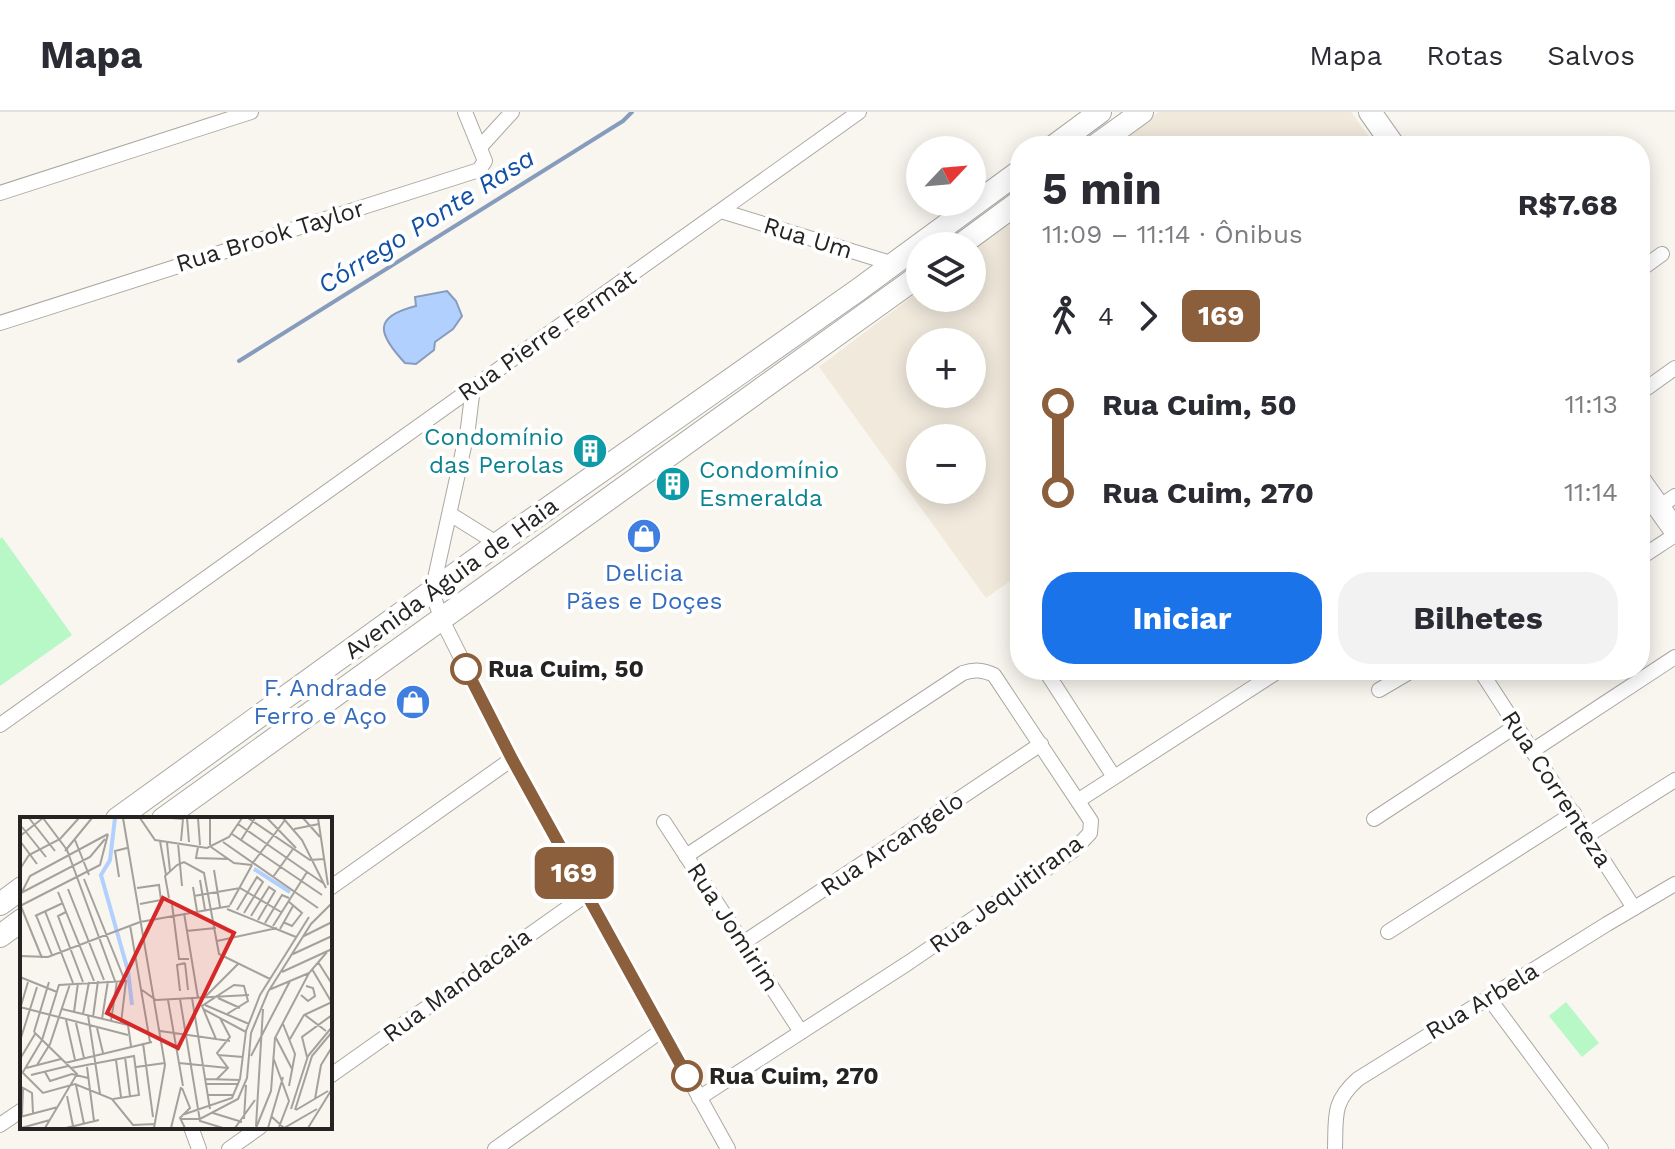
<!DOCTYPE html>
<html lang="pt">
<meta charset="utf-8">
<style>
:root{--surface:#fff;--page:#f2f2f3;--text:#2b2b33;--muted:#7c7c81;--line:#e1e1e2;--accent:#1a73e8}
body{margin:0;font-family:"Work Sans",sans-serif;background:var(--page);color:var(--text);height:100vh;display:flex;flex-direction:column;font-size:30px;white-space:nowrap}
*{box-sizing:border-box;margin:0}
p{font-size:26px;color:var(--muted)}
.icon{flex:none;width:44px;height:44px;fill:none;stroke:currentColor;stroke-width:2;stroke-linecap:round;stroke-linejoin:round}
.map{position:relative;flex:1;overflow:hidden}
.panel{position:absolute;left:1010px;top:24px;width:640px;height:544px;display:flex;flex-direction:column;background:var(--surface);border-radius:32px;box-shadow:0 4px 20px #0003}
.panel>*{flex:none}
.badge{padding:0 16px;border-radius:12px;font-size:28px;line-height:52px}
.needle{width:52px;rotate:64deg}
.fabs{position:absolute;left:906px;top:24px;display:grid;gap:16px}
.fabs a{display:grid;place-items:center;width:80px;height:80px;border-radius:50%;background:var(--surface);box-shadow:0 4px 20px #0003;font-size:40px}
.map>.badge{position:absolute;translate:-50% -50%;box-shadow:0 0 0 4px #fff}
.legs{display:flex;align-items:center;gap:12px;height:88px;padding:0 32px;font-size:26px}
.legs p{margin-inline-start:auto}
.overview{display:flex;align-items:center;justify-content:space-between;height:136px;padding:0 32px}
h1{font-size:44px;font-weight:700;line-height:60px}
.primary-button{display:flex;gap:16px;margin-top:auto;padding:16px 32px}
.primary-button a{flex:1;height:92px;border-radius:32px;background:var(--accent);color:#fff;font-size:32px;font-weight:700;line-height:92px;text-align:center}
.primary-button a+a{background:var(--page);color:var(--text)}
ul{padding:0 32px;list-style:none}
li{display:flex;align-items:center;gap:28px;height:88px;font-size:30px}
li i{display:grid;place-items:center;width:12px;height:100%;margin:0 10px;background:currentColor}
li i::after{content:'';width:20px;height:20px;margin:-10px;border:6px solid;border-radius:50%;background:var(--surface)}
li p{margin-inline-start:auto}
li:first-child i{background:linear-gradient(#0000 50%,currentColor 0)}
li:last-child i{background:linear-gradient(currentColor 50%,#0000 0)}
header{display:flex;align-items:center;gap:48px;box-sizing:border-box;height:112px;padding:0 40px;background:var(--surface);border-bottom:2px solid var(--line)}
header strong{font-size:38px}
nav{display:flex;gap:44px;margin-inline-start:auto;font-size:28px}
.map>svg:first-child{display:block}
.built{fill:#f1e9dc;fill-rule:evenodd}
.green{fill:#b7f8c6}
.water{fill:#b1d0fe;stroke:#879cbc;stroke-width:2}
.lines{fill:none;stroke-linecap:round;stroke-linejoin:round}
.stream{stroke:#879cbc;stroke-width:4}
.street-casing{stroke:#aba8a3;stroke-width:16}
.secondary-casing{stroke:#aba8a3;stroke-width:24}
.street{stroke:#fff;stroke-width:14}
.secondary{stroke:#fff;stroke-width:22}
.line-1-casing{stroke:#fff;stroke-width:18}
.line-1{stroke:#8b5e3c;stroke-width:12}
.stop-1-dot{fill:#fff;stroke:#8b5e3c;stroke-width:4}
.labels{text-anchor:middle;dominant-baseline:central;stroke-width:8;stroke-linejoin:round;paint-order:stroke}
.street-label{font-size:24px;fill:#252422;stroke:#fff}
.culture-label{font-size:24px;fill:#0d838f;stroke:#fff;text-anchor:end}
.shop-label{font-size:24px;fill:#366cbe;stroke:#fff}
.stop-label{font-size:24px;font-weight:bold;fill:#252422;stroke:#fff;text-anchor:start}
.water-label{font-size:26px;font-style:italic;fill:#1250a5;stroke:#fff}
.inset-river{fill:none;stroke:#b1d0fe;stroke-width:4}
.inset-road{fill:none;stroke:#a4a19d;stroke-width:2}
.view{fill:#d62828;fill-opacity:0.15;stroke:#d62828;stroke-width:4}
.inset-edge{fill:none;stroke:#252422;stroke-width:4}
</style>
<header>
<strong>Mapa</strong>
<nav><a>Mapa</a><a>Rotas</a><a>Salvos</a></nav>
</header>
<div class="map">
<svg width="1675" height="1037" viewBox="0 0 1675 1037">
<rect width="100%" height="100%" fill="#f9f5ef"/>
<g class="built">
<path d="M1159 0H1351L1376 34H1112Z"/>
<path d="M1020 100V462L986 486 819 255 914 183 912 179 920 173V186H972V135ZM920 230H972V282H920ZM920 326H972V378H920Z"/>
</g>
<g class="green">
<path d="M2 425 72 523 0 574V427Z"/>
<path d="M1566 890 1599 931 1582 945 1549 904Z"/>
</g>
<path class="water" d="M447 179 456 189 462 204 453 217 435 230 434 238 416 252 405 251C378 222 372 205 416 194L415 185Z"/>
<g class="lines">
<path class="stream" d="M239 249 623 9 632 0"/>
<g class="street-casing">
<g id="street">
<path d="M481 34 512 0"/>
<path d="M0 81 251 0"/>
<path d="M721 99 894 152"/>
<path d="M1640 158 1662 142"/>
<path d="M0 211 479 58 485 49 465 0"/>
<path d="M473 275 468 316 432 480 442 508 512 647 728 1037"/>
<path d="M1640 281 1675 256"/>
<path d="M1659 395 1675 384"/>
<path d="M450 402 498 432"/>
<path d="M1640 446 1675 423"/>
<path d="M1045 558 1114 665"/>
<path d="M1480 558 1634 796"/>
<path d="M1379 578 1413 558"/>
<path d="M0 613 859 0"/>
<path d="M1532 639 1675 545"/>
<path d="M1079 688 1280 558"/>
<path d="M1374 707 1516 614"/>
<path d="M664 710 801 920"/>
<path d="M1588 723 1675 668"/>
<path d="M686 744 963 561C975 557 983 558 994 563L1091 709 1090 721 1074 738 908 851 699 986"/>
<path d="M330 776 512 647"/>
<path d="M1388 820 1574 701"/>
<path d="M743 831 1041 632"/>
<path d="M1488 885 1601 1037"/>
<path d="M330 964 586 783"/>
<path d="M0 1013 22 998"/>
<path d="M191 1015 199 1037"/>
<path d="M229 1037 260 1015"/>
<path d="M495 1037 661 919"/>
<path d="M1335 1037C1336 1004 1332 990 1358 967L1607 812 1675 772"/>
</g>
</g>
<g class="secondary-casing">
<g id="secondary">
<path d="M1370 0 1394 34"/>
<path d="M1054 34 1100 0"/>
<path d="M1095 34 1142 0"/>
<path d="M959 134 1020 89"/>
<path d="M1640 369 1675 418"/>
<path d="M117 707 493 435 858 178 1020 59"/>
<path d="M163 707 920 163"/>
<path d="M0 792 22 776"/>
<path d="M0 824 22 808"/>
</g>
</g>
<use href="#street" class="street"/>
<use href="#secondary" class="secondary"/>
</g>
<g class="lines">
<g class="line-1-casing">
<path id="line-1" d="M466 557 512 647 687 964"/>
</g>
<use href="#line-1" class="line-1"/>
</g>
<defs>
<g id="building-disc" transform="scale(1.8)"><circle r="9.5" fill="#0f9aa8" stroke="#fff"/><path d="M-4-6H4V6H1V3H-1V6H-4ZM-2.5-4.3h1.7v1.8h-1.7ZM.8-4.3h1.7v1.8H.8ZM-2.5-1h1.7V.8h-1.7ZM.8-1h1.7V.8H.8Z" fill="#fff"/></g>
<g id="shop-disc" transform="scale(1.8)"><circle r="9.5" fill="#3f7fe0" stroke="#fff"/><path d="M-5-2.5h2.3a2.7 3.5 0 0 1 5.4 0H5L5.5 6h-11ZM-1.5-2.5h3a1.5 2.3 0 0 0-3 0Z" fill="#fff"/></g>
</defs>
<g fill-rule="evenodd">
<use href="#building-disc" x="590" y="339"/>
<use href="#building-disc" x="673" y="372"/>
<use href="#shop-disc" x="644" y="424"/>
<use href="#shop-disc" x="413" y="590"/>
</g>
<g class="stop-1-dot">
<circle cx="466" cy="557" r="14"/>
<circle cx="687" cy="964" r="14"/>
</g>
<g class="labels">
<g class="street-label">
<text transform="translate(270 124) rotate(-17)">Rua Brook Taylor</text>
<text transform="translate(808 126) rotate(17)">Rua Um</text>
<text transform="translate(547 223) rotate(-35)">Rua Pierre Fermat</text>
<text transform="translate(451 466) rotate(-36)">Avenida Águia de Haia</text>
<text transform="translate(1557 677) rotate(57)">Rua Correnteza</text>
<text transform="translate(892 732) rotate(-34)">Rua Arcangelo</text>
<text transform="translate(1006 782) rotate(-36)">Rua Jequitirana</text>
<text transform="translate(733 815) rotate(57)">Rua Jomirim</text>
<text transform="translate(457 873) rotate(-36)">Rua Mandacaia</text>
<text transform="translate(1482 889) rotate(-31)">Rua Arbela</text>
</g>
<g class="culture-label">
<text x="564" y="325">Condomínio<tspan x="564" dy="28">das Perolas</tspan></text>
<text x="699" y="358" text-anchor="start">Condomínio<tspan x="699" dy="28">Esmeralda</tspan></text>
</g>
<g class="shop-label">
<text x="644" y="461">Delicia<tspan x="644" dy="28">Pães e Doçes</tspan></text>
<text x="387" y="576" text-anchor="end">F. Andrade<tspan x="387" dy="28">Ferro e Aço</tspan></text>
</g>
<g class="stop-label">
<text x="488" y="557">Rua Cuim, 50</text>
<text x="709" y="964">Rua Cuim, 270</text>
</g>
<g class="water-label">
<text transform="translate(426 109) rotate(-32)">Córrego Ponte Rasa</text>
</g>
</g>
<g transform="translate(20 705)">
<rect width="312" height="312" fill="#f9f5ef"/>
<path class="inset-river" d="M95 1 90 43 81 58 108 154 112 188M234 52 270 75"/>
<path class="inset-road" d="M9 1 35 34M23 1 47 33 95 164M103 1 145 248 134 311M120 1 135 23 187 31 209 20 222 1M151 1 163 2 161 24M167 1 169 25M178 1 180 28M228 1 290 43 304 42M247 1 276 31M263 1 282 23 306 71M283 1 300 20M298 1 308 68M218 7 303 66M2 10 26 40M274 12 299 7M212 17 302 78M0 19 23 1M55 23 69 58M221 23 235 1M0 24 17 47M140 24 146 58M203 25 298 91M147 26 150 54M158 26 162 69M190 28V1M178 30 176 41 209 42M191 30 214 46 232 48M45 34 72 1M232 47 265 3M0 52 9 38 40 22 59 1M194 53 200 90M99 60 95 34 107 31M253 60 273 32M64 62 105 164M180 63 185 93M173 70 177 94M117 71 139 68 141 83 120 87M48 72 84 163M2 75 10 59 88 17M38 75 74 164M1 76 70 40 85 22M174 79 220 71 261 95M149 81 145 59 157 48 164 45 184 56 199 137 250 162M0 87 22 141M152 87 159 142H169M210 88 232 48M0 89 80 48 88 17M207 92 276 120M217 93 237 60 243 65 224 96M25 94 53 166M46 95 38 99 63 165M164 96 178 181M16 98 32 138M15 99 43 86M231 99 249 70 255 74 238 103M263 105 272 109 282 96 268 84M245 106 262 78 269 81M110 108 130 225M253 109 287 55M260 112 273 89M166 114 196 111M284 119 312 105M197 124 257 111M273 137 312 119M0 139 28 140 120 105 210 89M298 145 312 167M165 146 168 173M292 152 312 186M262 155 312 132M0 160 37 175M251 172 289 156M122 173 136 183 229 178M160 174 157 148 165 146M281 178 288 184 295 179 293 171 286 169M185 180 218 147M172 181 190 292M198 181 220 191M160 182 180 304 203 311M148 183 163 269M185 188 229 207M0 190 108 218M0 192 8 165M42 192 108 208 111 229M183 192 226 215M54 195 58 166M63 197 69 165M68 198 80 277M285 198 306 214M73 200 78 164M82 202 88 164M46 203 55 243M91 204 97 164M56 206 64 241M263 207 275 237 269 269M77 211 83 236M140 214 210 224M14 215 57 257 25 311M14 215 29 165M256 221 272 252M196 222 182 189 214 168 224 169 228 184 207 197M270 222 284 198 312 185M0 224 17 170M123 226 133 300M198 238 223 240M231 239 270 164M105 240 110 279M253 240 269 284 259 310M287 240 282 220 312 198M0 242 15 217M96 243 101 280M45 246 132 225M159 246 208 251M17 248 30 227 50 167M67 250 74 304M116 250 145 246M6 251 41 242M51 251 114 239 119 278 93 282M0 253 23 276 55 267 92 282 113 308 135 307M3 255 22 223 39 168 106 164 101 206M25 255 30 264 52 257 68 261M11 258 48 249M185 262 220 263M197 262 208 251 197 236 210 220 200 201M186 267H219M56 268 64 307M0 269 12 276 13 296M162 271 170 291 160 301 165 311M188 278H214M47 279 53 309M295 282 301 248 312 230M271 292 288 239 312 210M275 293 292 239 312 215M276 293 308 274M193 296 222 305M162 298 212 281 220 262 226 214 240 178 289 100M2 299 3 271M0 300 38 290M252 300 264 311 297 292M160 302H180L218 282 227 261 231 216 248 175 291 107 312 86M224 302 226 268M236 309 243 192M1 311 30 303M46 311 79 303M151 311 161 270M215 311 235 283M236 311 251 274 255 221 289 156 307 135M248 311 263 260M288 311 312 272"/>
<path class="view" d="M143 81 214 116 158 231 87 196Z"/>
<rect width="312" height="312" class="inset-edge"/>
</g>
</svg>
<div class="fabs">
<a><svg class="needle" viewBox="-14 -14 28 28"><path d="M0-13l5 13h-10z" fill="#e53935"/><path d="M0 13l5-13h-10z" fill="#7c7c81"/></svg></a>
<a><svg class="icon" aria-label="layers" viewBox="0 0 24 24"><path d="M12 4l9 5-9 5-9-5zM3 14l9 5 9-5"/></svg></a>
<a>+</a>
<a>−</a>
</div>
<b class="badge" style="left:574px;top:761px;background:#8b5e3c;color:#fff">169</b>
<section class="panel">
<div class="overview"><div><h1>5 min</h1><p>11:09 – 11:14 · Ônibus</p></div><b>R$7.68</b></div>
<div class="legs"><svg class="icon" aria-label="walk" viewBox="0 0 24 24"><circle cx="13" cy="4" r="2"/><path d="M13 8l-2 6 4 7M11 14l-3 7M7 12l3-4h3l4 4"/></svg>4<svg class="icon" aria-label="forward" viewBox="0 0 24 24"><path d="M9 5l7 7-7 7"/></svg><b class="badge" style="background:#8b5e3c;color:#fff">169</b></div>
<ul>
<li><i style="color:#8b5e3c"></i><b>Rua Cuim, 50</b><p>11:13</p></li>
<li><i style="color:#8b5e3c"></i><b>Rua Cuim, 270</b><p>11:14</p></li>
</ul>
<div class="primary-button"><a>Iniciar</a><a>Bilhetes</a></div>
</section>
</div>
